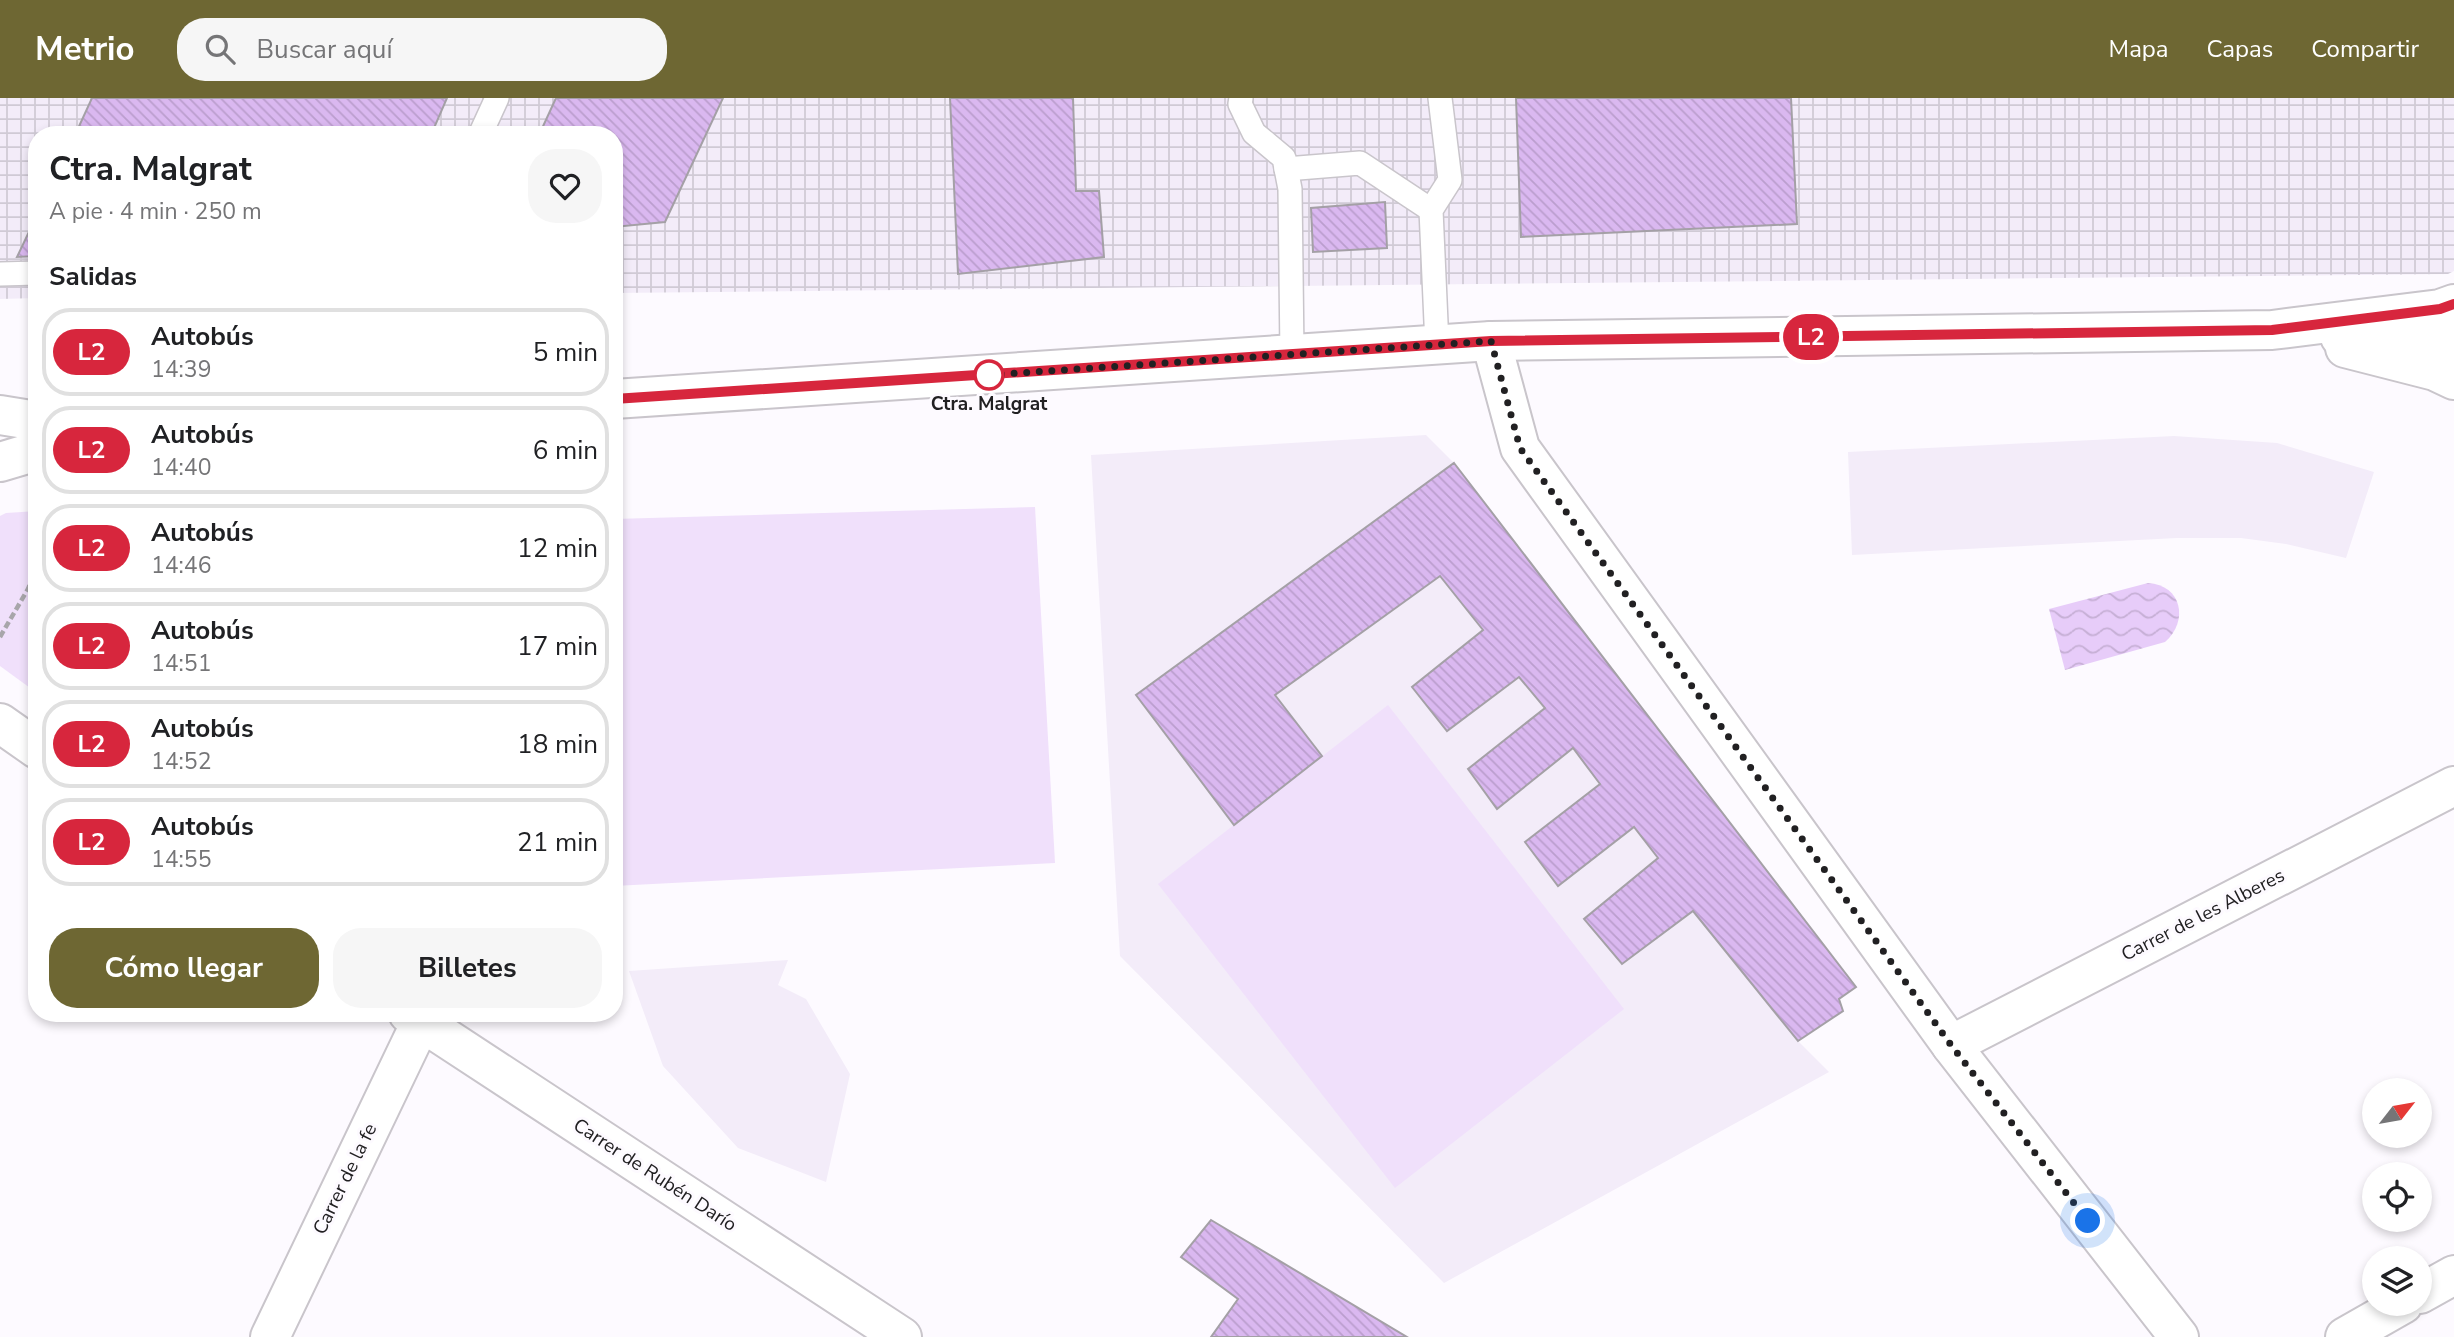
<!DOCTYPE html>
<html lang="es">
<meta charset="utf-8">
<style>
:root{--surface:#fff;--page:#f6f6f6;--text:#202124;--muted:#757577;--line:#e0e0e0;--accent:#6e6733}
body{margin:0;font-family:"Nunito Sans",sans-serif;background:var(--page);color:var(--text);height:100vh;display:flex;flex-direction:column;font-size:26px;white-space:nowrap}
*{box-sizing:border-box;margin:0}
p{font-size:23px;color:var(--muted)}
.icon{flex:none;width:38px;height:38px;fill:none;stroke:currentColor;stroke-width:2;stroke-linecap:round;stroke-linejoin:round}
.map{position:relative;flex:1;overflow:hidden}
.drawer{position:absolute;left:28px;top:28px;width:595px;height:896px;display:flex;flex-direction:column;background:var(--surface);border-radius:28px;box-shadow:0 4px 10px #0003}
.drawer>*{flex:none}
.badge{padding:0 14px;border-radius:23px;font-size:24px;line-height:46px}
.needle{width:46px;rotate:59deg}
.buttons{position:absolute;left:2362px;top:980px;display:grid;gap:14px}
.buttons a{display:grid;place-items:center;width:70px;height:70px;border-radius:50%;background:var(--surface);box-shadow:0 4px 10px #0003;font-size:35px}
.you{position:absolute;width:35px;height:35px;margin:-18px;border:5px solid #fff;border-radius:50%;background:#1a73e8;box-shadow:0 0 0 10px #1a73e833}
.map>.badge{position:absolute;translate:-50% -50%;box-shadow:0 0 0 4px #fff}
h2{padding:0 21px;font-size:26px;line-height:63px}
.round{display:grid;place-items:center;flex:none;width:74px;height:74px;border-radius:28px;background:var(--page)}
.head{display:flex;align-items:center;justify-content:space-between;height:119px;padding:0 21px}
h1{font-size:33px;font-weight:700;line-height:52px}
.action{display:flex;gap:14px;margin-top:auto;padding:14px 21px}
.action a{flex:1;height:80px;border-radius:28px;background:var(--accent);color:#fff;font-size:28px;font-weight:700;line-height:80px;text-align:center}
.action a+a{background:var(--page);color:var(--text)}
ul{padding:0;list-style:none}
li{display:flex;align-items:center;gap:21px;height:88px;margin:0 14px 10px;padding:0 7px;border:4px solid var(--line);border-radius:28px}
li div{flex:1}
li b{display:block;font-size:26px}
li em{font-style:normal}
li .badge{min-width:77px;font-weight:700;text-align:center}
header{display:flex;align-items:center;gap:42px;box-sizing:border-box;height:98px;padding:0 35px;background:var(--accent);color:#fff}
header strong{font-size:33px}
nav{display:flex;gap:38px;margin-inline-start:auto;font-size:24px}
.search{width:490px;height:63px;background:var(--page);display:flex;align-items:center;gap:18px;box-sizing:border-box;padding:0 24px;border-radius:28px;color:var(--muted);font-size:26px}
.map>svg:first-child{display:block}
.built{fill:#f3ecf9}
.industrial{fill:url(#industrial-grid)}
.grass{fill:#f0e0fb}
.water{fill:url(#water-waves)}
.building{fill:url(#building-back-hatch);stroke:#a4a0a6;stroke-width:2}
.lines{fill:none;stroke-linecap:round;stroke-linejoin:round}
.lane-casing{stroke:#c9c5cb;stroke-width:26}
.street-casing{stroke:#c9c5cb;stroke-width:42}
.secondary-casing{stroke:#c9c5cb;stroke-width:42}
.path{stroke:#a8a6aa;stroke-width:4.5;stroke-dasharray:7 3.5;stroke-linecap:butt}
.lane{stroke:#fff;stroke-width:23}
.street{stroke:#fff;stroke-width:38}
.secondary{stroke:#fff;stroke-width:38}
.line-casing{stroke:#fff;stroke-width:16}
.line{stroke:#d7263d;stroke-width:10}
.walk{stroke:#212022;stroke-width:7;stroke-dasharray:0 12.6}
.stop-dot{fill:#fff;stroke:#d7263d;stroke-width:3.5}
.labels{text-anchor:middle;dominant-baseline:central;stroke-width:6;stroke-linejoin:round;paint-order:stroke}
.stop-label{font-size:19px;font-weight:bold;fill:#212022;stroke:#fdfaff}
.street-label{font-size:19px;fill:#212022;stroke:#fdfaff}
</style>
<header>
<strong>Metrio</strong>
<div class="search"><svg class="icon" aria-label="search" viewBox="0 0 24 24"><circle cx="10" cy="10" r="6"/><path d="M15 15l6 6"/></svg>Buscar aquí</div>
<nav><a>Mapa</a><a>Capas</a><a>Compartir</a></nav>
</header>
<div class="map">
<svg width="2454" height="1239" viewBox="0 0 2454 1239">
<defs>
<pattern id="industrial-grid" width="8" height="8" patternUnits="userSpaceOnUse" patternTransform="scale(1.75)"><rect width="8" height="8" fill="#f3ecf9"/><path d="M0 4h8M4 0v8" fill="none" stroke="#d0cad5"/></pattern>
<pattern id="water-waves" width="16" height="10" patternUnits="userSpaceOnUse" patternTransform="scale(1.75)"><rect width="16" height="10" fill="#e7ccf9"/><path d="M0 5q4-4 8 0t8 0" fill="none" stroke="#c6afd5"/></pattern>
<pattern id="building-back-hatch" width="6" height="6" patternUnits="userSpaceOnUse" patternTransform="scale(1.75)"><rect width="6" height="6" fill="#dab8f0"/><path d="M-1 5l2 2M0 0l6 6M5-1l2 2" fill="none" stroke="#bb9ece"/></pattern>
</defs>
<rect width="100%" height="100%" fill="#fdfaff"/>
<g class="built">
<path d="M1426 337 1454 365 1856 889 1839 901 1843 913 1798 943 1829 974 1444 1185 1120 858 1091 357Z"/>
<path d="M2174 338 2277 345 2374 374 2346 460 2286 446 2241 440H2177L1852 457 1848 354Z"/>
<path d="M788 862 778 887 806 901 850 976 826 1084 738 1050 663 968 629 873Z"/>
</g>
<path class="industrial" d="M0 0H2454V173L2448 176 614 195V37H37V200L0 201Z"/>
<g class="grass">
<path d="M1035 409 1055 765 614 788V421Z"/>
<path d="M37 413V595L0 568V418L6 415Z"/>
<path d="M1388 607 1624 911 1395 1090 1158 786Z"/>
</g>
<path class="water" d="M2148 485C2182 487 2189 523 2165 544L2065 572 2049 511Z"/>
<g class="building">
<path d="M92 0H447L431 37H75Z"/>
<path d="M556 0H723L665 124 614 129V37H539Z"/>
<path d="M950 0H1073L1076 93H1099L1104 159 958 176Z"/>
<path d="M1516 0H1791L1797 126 1521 139Z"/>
<path d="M1385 104 1387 150 1313 154 1311 110Z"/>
<path d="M37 117V158L17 159Z"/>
<path d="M1454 365 1856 889 1839 901 1843 913 1798 943 1693 813 1622 866 1584 821 1658 760 1634 729 1558 788 1525 744 1600 686 1573 650 1497 711 1468 671 1545 610 1519 579 1447 633 1412 589 1483 532 1440 478 1275 597 1322 658 1234 727 1136 597Z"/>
<path d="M1211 1122 1407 1239H1211L1238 1201 1181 1159Z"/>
</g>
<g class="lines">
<g class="lane-casing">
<g id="lane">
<path d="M1241 0 1240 6 1254 35 1284 60 1290 91 1292 256"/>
<path d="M480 37 497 0"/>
<path d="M1286 71 1360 65 1431 112"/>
<path d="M0 176 37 175"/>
<path d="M1437 247 1431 112 1450 82 1440 0"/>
</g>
</g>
<g class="street-casing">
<g id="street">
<path d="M1491 243 1520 350 1951 947 2179 1239"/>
<path d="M2345 250 2435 273 2454 282"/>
<path d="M0 625 37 651"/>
<path d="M408 915 902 1239"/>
<path d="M1951 947 2454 688"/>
<path d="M2420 1196 2454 1177"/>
<path d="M270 1239 421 924"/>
<path d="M2345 1239 2403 1206"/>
</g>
</g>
<g class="secondary-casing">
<g id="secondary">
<path d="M2340 239 2398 244H2454"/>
<path d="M614 301 1491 243 2272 232 2440 211 2454 206"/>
<path d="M0 317 37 323"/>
<path d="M0 364 37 353"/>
</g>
</g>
<path class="path" d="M0 539 28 491 37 468"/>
<use href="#lane" class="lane"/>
<use href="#street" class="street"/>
<use href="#secondary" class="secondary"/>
</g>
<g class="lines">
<g class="line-casing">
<path id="line" d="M614 301 1491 243 2272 232 2440 211 2454 206"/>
</g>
<use href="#line" class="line"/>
<path class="walk" d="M989 277 1491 243 1520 350 1951 947 2088 1123"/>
</g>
<circle class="stop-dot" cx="989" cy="277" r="14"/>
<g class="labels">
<g class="stop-label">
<text x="989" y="306">Ctra. Malgrat</text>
</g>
<g class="street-label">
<text transform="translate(2203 817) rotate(-27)">Carrer de les Alberes</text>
<text transform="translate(655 1077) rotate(33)">Carrer de Rubén Darío</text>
<text transform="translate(345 1081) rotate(-64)">Carrer de la fe</text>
</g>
</g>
</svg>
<div class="buttons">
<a><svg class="needle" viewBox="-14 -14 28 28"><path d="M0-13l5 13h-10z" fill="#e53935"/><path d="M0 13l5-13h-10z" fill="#757577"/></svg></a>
<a><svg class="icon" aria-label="locate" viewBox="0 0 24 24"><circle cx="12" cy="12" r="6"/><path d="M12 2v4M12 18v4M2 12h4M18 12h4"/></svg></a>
<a><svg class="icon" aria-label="layers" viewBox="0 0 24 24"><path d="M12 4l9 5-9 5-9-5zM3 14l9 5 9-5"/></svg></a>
</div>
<div class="you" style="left:2088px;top:1123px"></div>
<b class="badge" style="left:1811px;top:239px;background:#d7263d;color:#fff">L2</b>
<section class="drawer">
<div class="head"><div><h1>Ctra. Malgrat</h1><p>A pie · 4 min · 250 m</p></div><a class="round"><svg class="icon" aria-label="heart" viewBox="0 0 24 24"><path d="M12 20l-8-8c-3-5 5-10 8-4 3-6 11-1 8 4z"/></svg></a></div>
<h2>Salidas</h2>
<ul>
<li><span class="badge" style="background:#d7263d;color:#fff">L2</span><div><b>Autobús</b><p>14:39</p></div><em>5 min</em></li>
<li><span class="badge" style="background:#d7263d;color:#fff">L2</span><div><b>Autobús</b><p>14:40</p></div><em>6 min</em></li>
<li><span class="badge" style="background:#d7263d;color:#fff">L2</span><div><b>Autobús</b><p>14:46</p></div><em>12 min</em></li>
<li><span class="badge" style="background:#d7263d;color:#fff">L2</span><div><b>Autobús</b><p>14:51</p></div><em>17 min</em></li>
<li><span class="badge" style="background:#d7263d;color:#fff">L2</span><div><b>Autobús</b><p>14:52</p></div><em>18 min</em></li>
<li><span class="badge" style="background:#d7263d;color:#fff">L2</span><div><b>Autobús</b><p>14:55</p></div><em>21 min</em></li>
</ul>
<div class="action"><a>Cómo llegar</a><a>Billetes</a></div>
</section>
</div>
